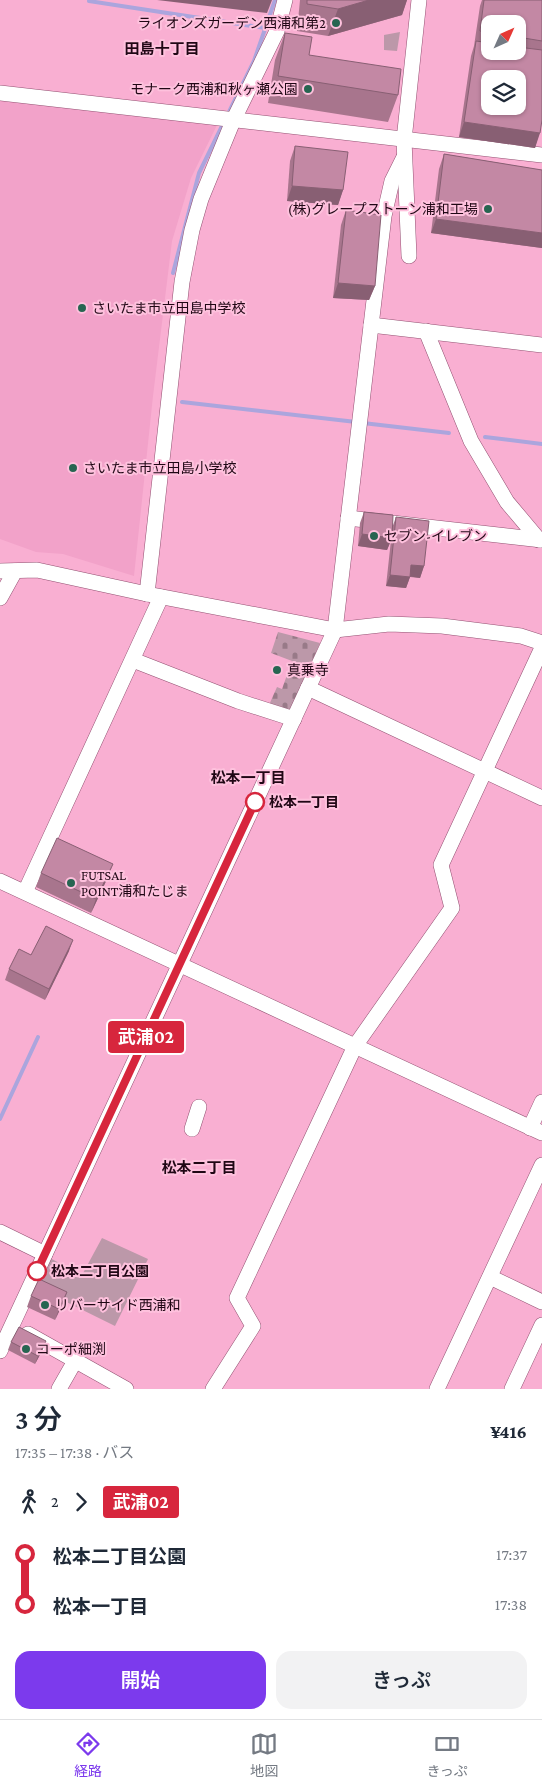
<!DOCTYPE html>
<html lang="ja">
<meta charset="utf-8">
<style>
:root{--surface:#fff;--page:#f2f2f3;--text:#1f2937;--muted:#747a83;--line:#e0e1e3;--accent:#7c3aed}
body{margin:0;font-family:"Crimson Pro","Noto Sans JP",serif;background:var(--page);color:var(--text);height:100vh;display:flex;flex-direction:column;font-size:19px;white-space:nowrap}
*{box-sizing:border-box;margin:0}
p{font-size:16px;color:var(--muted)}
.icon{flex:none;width:28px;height:28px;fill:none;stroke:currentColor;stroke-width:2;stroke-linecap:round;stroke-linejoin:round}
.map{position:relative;height:1389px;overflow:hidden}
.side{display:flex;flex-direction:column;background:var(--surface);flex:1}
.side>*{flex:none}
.badge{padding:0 10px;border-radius:4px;font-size:18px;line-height:32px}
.needle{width:32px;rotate:45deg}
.tools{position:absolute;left:481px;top:15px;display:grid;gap:10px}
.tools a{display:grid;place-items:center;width:45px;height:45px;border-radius:10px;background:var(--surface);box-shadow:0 1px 4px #0004;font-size:25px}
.map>.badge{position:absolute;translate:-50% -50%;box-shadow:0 0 0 2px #fff}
.legs{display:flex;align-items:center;gap:8px;height:55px;padding:0 15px;font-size:16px}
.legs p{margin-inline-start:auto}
.overview{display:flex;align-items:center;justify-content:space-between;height:85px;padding:0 15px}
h1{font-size:28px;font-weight:600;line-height:38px}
.action{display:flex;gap:10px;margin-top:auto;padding:10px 15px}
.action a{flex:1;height:58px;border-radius:15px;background:var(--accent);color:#fff;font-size:20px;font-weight:600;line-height:58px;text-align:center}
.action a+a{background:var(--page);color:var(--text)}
ul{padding:0 15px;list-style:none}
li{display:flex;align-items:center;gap:18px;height:50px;font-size:19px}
li i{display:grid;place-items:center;width:8px;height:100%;margin:0 6px;background:currentColor}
li i::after{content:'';width:12px;height:12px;margin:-6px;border:4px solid;border-radius:50%;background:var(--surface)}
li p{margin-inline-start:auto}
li:first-child i{background:linear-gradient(#0000 50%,currentColor 0)}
li:last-child i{background:linear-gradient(currentColor 50%,#0000 0)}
.menu{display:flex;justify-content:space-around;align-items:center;height:70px;border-top:1px solid var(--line);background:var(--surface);font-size:14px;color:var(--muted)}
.menu a{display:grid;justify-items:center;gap:2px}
.menu .on{color:var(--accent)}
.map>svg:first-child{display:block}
.built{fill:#f2a2c9}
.cemetery{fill:url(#cemetery-stones)}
.park{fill:#bc98a9}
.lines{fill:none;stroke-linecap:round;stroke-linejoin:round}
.stream{stroke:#aba5dd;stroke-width:4}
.minor-casing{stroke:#935172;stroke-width:16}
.minor{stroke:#fff;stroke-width:15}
.wall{fill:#a8758d;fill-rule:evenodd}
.shaded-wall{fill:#885f73}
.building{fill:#c388a4;stroke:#885f73;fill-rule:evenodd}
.line-1-casing{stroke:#fff;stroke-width:11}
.line-1{stroke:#d7263d;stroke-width:8}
.poi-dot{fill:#276551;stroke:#fec1dd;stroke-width:2}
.stop-1-dot{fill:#fff;stroke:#d7263d;stroke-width:2.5}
.labels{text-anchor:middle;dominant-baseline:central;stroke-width:4;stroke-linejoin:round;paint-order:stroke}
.poi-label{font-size:14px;fill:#200715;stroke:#fec1dd;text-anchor:start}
.stop-label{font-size:14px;font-weight:bold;fill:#200715;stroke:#fec1dd;text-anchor:start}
.neighbourhood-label{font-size:15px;font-weight:bold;fill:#200715;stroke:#fec1dd}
</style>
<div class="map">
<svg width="542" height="1389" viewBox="0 0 542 1389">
<defs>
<pattern id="cemetery-stones" width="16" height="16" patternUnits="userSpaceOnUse" patternTransform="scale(1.25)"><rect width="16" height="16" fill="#bc98a9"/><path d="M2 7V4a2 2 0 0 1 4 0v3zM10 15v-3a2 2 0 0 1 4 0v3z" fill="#987a88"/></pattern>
</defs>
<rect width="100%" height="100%" fill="#f9afd2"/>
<path class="built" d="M0 100 217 125 191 178 172 241 153 396 134 576 63 554 36 552 0 539Z"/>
<path class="cemetery" d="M278 632 320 643 293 707 289 712 269 705 277 687 282 689 292 661 271 653Z"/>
<g class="park">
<path d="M400 32 397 51 384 50V35Z"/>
<path d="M102 1238 148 1259 115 1326 34 1286 48 1257 82 1275Z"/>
</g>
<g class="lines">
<g class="stream">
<path d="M89 1 265 28"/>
<path d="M227 116 254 61 275 0"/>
<path d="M173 273 199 173 224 122"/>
<path d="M182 402 356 422"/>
<path d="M363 423 449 433"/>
<path d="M485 437 542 444"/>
<path d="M0 1119 38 1037"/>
</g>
<g class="minor-casing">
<g id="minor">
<path d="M0 93 542 155"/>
<path d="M409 256 404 140 419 0"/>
<path d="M371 325 542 345"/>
<path d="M426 331 471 441 507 502 539 540"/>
<path d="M348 518 542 540"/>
<path d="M0 571 37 570 147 594 335 630 389 624 442 626 521 636 542 643"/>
<path d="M147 594 182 282 192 230 201 199 233 121 277 31 285 0"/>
<path d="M0 598 15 571"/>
<path d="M133 660 238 701 294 719"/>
<path d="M308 688 542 798"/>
<path d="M0 881 542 1133"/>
<path d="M25 892 161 597"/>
<path d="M530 1128 542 1102"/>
<path d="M192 1129 199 1107"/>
<path d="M0 1232 45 1254"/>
<path d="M490 1277 542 1302"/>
<path d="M28 1334 126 1389"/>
<path d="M0 1351 335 630 384 216 392 181 404 157"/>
<path d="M59 1389 75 1361"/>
<path d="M213 1389 253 1326 237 1298 355 1046 452 908 441 865 542 648"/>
<path d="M437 1389 542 1165"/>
<path d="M512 1389 542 1325"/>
</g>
</g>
<use href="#minor" class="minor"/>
</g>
<g class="wall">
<path d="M300 0H407L402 15 328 36 297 31Z"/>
<path d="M482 0H542V120L535 148 459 137 471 56 474 46 480 6ZM490 24H518V51H490Z"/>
<path d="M285 33 309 55 398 95 388 122 268 103 275 60Z"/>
<path d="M295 146 343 190 338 205 287 201 290 161Z"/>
<path d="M444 154 542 170V248L431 233 439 169Z"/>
<path d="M346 210 375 286 369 300 333 298 341 225Z"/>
<path d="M364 512 392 528 396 517 424 566 420 578 410 577 406 588 386 586 391 540 387 550 358 546 360 523Z"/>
<path d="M41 873 107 879 91 913 36 887Z"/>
<path d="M69 951 45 1000 5 980 9 969 31 955Z"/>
<path d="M67 1292 63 1303 55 1320 27 1307 31 1296Z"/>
<path d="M11 1342 43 1349 35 1364 8 1350Z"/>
</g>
<g class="shaded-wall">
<path d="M157 0H272L267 13Z"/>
<path d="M369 0H407L402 15 328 36 338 9Z"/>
<path d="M464 122 540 133 535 148 459 137Z"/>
<path d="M292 186 343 190 338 205 287 201Z"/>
<path d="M436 219 542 233V248L431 233Z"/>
<path d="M338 283 375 286 369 300 333 298Z"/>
<path d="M362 534 392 538 387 550 358 546Z"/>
<path d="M411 565 424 566 420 578 407 576Z"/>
<path d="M390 575 410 577 406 588 386 586Z"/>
<path d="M113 864 107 879 91 913 96 899Z"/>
<path d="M73 940 69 951 45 1000 49 989Z"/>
<path d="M67 1292 63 1303 55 1320 59 1309Z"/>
<path d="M46 1341 43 1349 35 1364 38 1356Z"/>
</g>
<g class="building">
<path d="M307 0H369L338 9 307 4Z"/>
<path d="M484 0H542V41L518 37V24H490V33L480 31Z"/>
<path d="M285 33 312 37 309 55 401 69 398 95 278 76Z"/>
<path d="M476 41 490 43V51H518V47L542 50V120L540 133 464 122ZM490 79H518V106H490Z"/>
<path d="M295 146 348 152 343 190 292 186Z"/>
<path d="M444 154 542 170V233L436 219Z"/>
<path d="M346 210 381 215 375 286 338 283Z"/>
<path d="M364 512 393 515 392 538 362 534Z"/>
<path d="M396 517 429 521 424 566 411 565 410 577 390 575Z"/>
<path d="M57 838 113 864 96 899 41 873Z"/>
<path d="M46 926 73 940 49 989 9 969 19 949 31 955Z"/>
<path d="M39 1279 67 1292 59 1309 31 1296Z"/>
<path d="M19 1327 46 1341 38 1356 11 1342Z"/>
</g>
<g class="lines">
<g class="line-1-casing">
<path id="line-1" d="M37 1271 255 802"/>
</g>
<use href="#line-1" class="line-1"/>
</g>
<g class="poi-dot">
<circle cx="336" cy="23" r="5"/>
<circle cx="308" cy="89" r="5"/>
<circle cx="488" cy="209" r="5"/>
<circle cx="82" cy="308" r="5"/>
<circle cx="73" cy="468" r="5"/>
<circle cx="374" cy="536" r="5"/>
<circle cx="277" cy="670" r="5"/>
<circle cx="71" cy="883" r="5"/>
<circle cx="45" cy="1305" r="5"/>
<circle cx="26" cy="1349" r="5"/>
</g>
<g class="stop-1-dot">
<circle cx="255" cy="802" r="9"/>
<circle cx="37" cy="1271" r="9"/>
</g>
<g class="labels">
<g class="poi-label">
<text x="326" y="23" text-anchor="end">ライオンズガーデン西浦和第2</text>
<text x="298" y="89" text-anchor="end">モナーク西浦和秋ヶ瀬公園</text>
<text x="478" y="209" text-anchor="end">(株)グレープストーン浦和工場</text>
<text x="92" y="308">さいたま市立田島中学校</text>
<text x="83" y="468">さいたま市立田島小学校</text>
<text x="384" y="536">セブン-イレブン</text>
<text x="287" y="670">真乗寺</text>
<text x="81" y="875">FUTSAL<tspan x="81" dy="16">POINT浦和たじま</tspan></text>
<text x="55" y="1305">リバーサイド西浦和</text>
<text x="36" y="1349">コーポ細渕</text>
</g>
<g class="stop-label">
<text x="269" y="802">松本一丁目</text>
<text x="51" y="1271">松本二丁目公園</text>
</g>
<g class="neighbourhood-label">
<text x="162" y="49">田島十丁目</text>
<text x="248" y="778">松本一丁目</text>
<text x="199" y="1168">松本二丁目</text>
</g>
</g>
</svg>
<div class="tools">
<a><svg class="needle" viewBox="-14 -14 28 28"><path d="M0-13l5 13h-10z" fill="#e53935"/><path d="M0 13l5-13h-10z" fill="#747a83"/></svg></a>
<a><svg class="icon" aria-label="layers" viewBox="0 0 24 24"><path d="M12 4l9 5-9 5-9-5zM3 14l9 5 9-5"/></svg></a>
</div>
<b class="badge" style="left:146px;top:1037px;background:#d7263d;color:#fff">武浦02</b>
</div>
<section class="side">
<div class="overview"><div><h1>3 分</h1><p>17:35 – 17:38 · バス</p></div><b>¥416</b></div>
<div class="legs"><svg class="icon" aria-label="walk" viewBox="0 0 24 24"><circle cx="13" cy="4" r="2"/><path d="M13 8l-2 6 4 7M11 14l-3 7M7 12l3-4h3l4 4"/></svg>2<svg class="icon" aria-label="forward" viewBox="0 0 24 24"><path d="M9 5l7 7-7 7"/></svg><b class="badge" style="background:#d7263d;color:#fff">武浦02</b></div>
<ul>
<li><i style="color:#d7263d"></i><b>松本二丁目公園</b><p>17:37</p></li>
<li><i style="color:#d7263d"></i><b>松本一丁目</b><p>17:38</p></li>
</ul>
<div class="action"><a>開始</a><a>きっぷ</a></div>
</section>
<nav class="menu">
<a class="on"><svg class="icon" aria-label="directions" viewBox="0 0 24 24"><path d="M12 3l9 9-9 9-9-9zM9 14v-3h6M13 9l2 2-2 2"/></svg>経路</a>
<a><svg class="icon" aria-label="map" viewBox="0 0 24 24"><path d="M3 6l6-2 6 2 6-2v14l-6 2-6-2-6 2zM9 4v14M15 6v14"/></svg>地図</a>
<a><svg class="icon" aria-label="tickets" viewBox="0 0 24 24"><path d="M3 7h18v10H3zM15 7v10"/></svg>きっぷ</a>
</nav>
